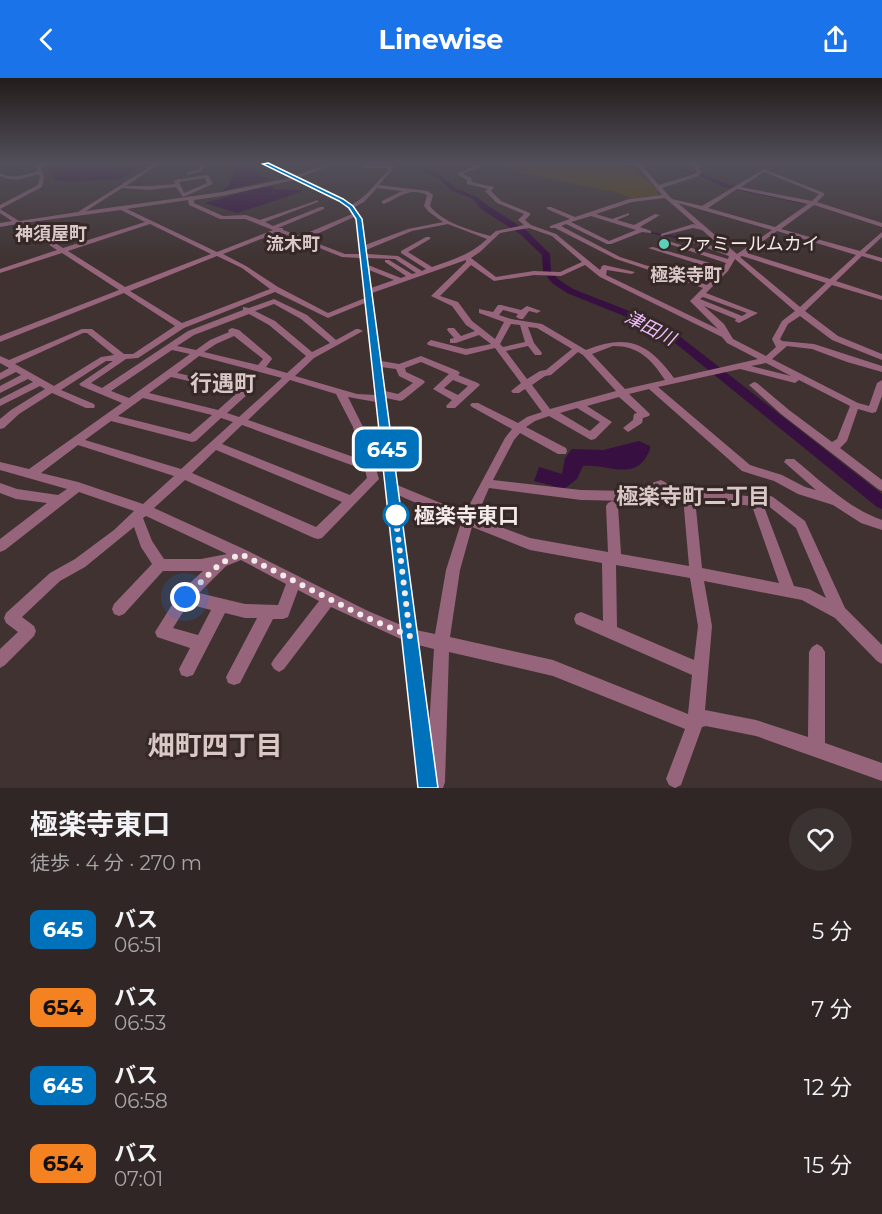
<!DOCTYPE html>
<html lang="ja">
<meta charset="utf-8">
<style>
:root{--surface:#2f2625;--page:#3b3232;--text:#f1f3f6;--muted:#a7a5a7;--accent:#1a73e8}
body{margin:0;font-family:Montserrat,"Noto Sans JP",sans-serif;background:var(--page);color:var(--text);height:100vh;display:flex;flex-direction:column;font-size:22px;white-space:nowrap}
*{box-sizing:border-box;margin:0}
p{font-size:20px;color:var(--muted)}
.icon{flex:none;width:33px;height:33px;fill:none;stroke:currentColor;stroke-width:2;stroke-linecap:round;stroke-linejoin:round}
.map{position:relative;height:710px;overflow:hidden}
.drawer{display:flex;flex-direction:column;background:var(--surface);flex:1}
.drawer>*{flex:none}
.badge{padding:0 12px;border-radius:9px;font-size:21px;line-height:39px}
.you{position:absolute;width:30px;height:30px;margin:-15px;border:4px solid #fff;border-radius:50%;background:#1a73e8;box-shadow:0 0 0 9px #1a73e833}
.map>.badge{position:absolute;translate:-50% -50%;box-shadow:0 0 0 3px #fff}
.round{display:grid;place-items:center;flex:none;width:63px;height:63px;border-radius:32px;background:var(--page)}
.headline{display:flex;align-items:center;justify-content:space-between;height:102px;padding:0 30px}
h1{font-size:28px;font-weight:700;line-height:45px}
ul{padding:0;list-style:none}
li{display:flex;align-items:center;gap:18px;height:78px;padding:0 30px}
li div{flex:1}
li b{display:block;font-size:22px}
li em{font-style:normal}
li .badge{min-width:66px;font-weight:700;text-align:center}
header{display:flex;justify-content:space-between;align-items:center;height:78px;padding:0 30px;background:var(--accent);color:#fff;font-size:27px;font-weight:700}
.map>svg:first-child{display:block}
.green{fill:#5b450c}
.water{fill:#371041}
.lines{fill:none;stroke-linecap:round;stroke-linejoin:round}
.stream{stroke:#371041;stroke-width:1.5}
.river{fill:#371041;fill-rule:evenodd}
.minor{fill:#96657c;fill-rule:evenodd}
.line{fill:#0072bc;stroke:#fff;stroke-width:1.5}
.walk{stroke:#f3eae9;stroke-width:6;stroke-dasharray:0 10.8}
.poi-dot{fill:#5cceba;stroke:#352827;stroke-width:2}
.stop-dot{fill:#fff;stroke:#0072bc;stroke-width:3}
.labels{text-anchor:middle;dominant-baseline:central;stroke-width:6;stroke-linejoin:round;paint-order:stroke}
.far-neighbourhood-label{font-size:18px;font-weight:bold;fill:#dac8c7;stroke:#352827}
.far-poi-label{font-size:18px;fill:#f3eae9;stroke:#352827;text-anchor:start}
.far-water-label{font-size:18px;font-style:italic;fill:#efbdfc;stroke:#352827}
.stop-label{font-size:21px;font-weight:bold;fill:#f3eae9;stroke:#352827;text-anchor:start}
.neighbourhood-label{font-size:22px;font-weight:bold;fill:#dac8c7;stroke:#352827}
.near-neighbourhood-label{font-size:27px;font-weight:bold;fill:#dac8c7;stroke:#352827}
</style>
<header><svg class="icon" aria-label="back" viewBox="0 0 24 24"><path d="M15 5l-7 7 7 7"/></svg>Linewise<svg class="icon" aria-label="share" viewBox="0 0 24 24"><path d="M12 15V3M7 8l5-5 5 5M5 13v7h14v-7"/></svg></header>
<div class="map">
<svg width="882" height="710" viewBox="0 0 882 710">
<rect width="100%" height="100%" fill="#3f3231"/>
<path class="green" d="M495 86H628L658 112V117L632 120 614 114 530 97Z"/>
<g class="water">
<path d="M49 86H93L136 90 121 101 72 104 54 102Z"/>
<path d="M240 86H249L258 91 256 93 258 97 274 101 222 113 229 106 237 87Z"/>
<path d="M268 107 275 111 302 112 301 114 237 135 205 125Z"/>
<path d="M639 363 650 368V371C637 406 609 385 583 388L577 401 564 411 534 403 539 389 562 396 565 380 572 371 603 372Z"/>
</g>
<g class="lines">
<path class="stream" d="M652 155 687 161"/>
<g class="river">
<path d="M420 86H426L428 91 442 98 455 110 477 119 487 127 526 152 550 176 551 193 558 201 573 211 647 240 678 257 882 416V431L877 429 670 261 639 244 567 215 552 205 543 193 542 177 520 156 481 131 473 121 451 112 438 100 424 93Z"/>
<path d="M655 86H665L704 96 727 106 807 124 803 126 723 109 700 98Z"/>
</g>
<g class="minor">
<path d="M40 86H45L41 89 44 99 42 109 0 131V127L38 107 40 99 38 96C25 100 13 105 0 98V95C13 102 24 97 37 93V88Z"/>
<path d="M154 86H159L126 108H149L175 106 174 102 207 97 209 98 213 106 183 119 176 109 149 112 122 110 86 133 222 114 290 100 264 86H269L294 98 328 86H334L298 100 348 124 351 127C367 119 375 105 388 93V90H366L364 88H388V86H392L394 89 379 107 428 113 433 117 430 128C443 145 470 152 490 158L496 153 524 147 518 142 524 136 497 125 485 113 488 111 467 106V102L457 96 479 86H485L463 96 471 100 472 104 494 109 491 113 501 123 530 135V137L525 142 531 147 556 156 600 192 602 188 604 187 635 194 632 196 607 192 606 197 718 251 690 223 703 210 616 181 555 150H550V148L570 141 547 131V129H551L575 139 629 121 662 117 636 86H640L659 107 695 96 697 94 693 86H697L701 94 699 98 662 110 672 121 702 128 764 91 824 115V117L817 124 882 145V149L814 127 781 151 860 173 882 154V159L865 175 882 180V184L862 178 836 203 882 218V222L832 207 805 233 838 258 882 276V282L832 262 800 238 788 246 780 261 782 263 814 266 882 288V294L847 284 812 271 787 268 772 281 858 325 869 328 877 305 882 302V318L876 334 872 335 858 331 847 363 840 370 882 402V413L878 411 781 336 749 307 754 304 757 305 789 332 832 364 837 361 850 328 799 302 795 305 740 291 658 309 750 387 782 397 805 409 816 412 784 384 786 381H794C822 404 848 430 882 442V452L861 445 833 427 798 416 774 403 742 393 649 311 629 316 650 336 649 338 643 340 642 345 628 354 623 350 633 342 634 336 637 335 619 319 587 328 612 344 595 361 591 362 549 338 535 343 526 349 566 370 567 373 566 376H558L520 355 514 362 493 402 581 412 628 413 661 402 674 409 755 419C761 416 766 416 773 419L805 443 845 530 882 567V586L877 583 835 540 802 522 704 503 712 548 705 632 756 642 808 659 809 574 812 569 817 566 822 569 825 574V665L882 685V703L756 658 706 648 702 649 681 707 675 710 669 707 666 701 685 651 553 598 449 574 445 704 443 710H419L403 562 331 529 284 591 279 594 274 591 271 586 274 581 319 523 298 512 288 539 283 541H273L240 605 234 607 228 605 226 599 257 540H245L225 535 193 597 187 599 181 597 179 591 190 570 157 559 155 554 180 514 203 493H163L124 536 119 538 114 536 112 531 114 526 152 486 141 469 134 449 85 489 60 503 22 539 34 548 36 553 34 558 5 587 0 590V571L18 554 6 545 4 540 6 535 50 495 75 481 114 452 134 433 79 414 5 472 0 474V461L47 425 16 421 0 415V405L17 411 58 417 67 411 0 392V384L29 391 122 325 81 308 79 306 113 283H106L61 312 94 326 95 328 94 330H86L52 315 19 336 4 350 0 351V341L11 332 45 311 40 308 0 328V321L33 304 28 301 0 315V308L21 297 16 294 0 302V295L9 290 0 285V278L9 282 82 251H92L124 276H133L175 248 124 215 0 264V258L119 212 62 175 0 195V191L57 172 17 146 0 149V145L12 143 0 135V131L19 143 78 134ZM764 94 819 116 812 123 741 109ZM205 100 207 105 184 115 179 104ZM294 102 344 126 352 136 300 158 283 152V150H278L324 131V129H320L273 148 265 144 318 124V122L260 142 246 137 223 138 194 125V122L222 118ZM377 110 402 113 382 123V125L384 126C400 119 409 109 427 117L424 128 429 134 443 144 408 151 365 167 362 141 353 130 364 124ZM737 111 808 126 775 149 708 130ZM665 120 696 147 693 146 661 156V158L693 150 702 152 725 172 687 160 682 161 729 178 728 181 668 163 663 164 726 185 724 189 653 169 648 170 721 193 707 207 620 179 561 148 566 146 607 166H611L642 154 651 155V153L640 149 660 137 655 136 634 147 617 142 629 137V135L612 141 596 136 632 124ZM188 122 189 127 220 141H245L273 152 217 174 127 131ZM678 125 772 152 737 176ZM121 132 145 144 63 170 24 145ZM591 138 636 152 609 163 571 144ZM354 139 356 141 360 176H345L306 161ZM150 146 211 176 125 209 68 173ZM448 146 487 161C470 177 454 181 432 189L408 174 430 161V159H426L401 173V175L426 191 422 193 398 178 367 176 366 172 412 153ZM529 150 552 158 582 184 560 194 534 193 496 199 471 180 480 174 500 155ZM777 153 856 177 830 201 747 175ZM279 154 342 179 360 180 365 220 328 235 278 209 246 188 223 176ZM217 178 242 190 270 211 182 245 130 213ZM742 178 826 205 800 229 740 179ZM367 180 395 181 416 195 412 196 389 182H385V184L406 198 401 200 368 187ZM735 181 795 233 782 243 772 261 776 269 766 278 733 261 724 246 704 228 736 241 735 243 739 245 758 235 706 215 728 193ZM466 182V184L431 218 452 228 466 247 475 253 461 258 454 250H448L447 252 454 260 450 261V265H456L479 257 491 266 466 271 431 262 427 265 428 267 466 277 495 270 521 305 511 313 513 315H519L525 311 542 334 527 339 518 345 478 325H472L470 327 472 329 512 351 505 360 465 435 397 407 386 320 400 323 403 322 423 306 425 304 423 302 406 294 405 290 421 284 449 296 433 311 452 322 446 328 447 330H455L480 307 478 305 458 297 460 295 458 293 421 278 399 286 381 283 372 215ZM471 187 494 203 534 197 561 198 585 187 600 199 722 259 727 265 758 281 674 300C649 265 627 255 586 272L542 246 511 241 499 237 503 232 518 236 516 239 520 241H523L529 233 537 235 541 233 527 228 521 232 501 227H498L493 234 479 231V235L504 244 495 261 472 243 458 224 440 218ZM369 192 394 202 371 210ZM275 214 328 240 365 225 376 317 357 316 295 298 314 280 363 253 359 251H356L336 262 307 237 274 221 249 230 243 229V232L188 253 102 310 91 305 126 281 138 280 184 250ZM703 219 747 235 742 238 700 221ZM274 226 301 241 330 265 312 274 275 243 255 233ZM249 236 269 247 306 278 287 295 266 289 272 281 271 279 239 252 232 250 228 252 229 254 210 262 196 272 177 268 194 257ZM511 246 520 247 525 264 503 269 500 266ZM528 249 537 250 572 271 546 292 540 293 527 301 506 273 528 268 535 277H541L542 275 534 265ZM83 255H87L114 277 101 279 54 308 15 286ZM234 258 263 281 258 287 204 274 216 266ZM613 268C639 268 651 281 665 302L625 311 592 276ZM172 272 190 276 129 320 111 313ZM578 274 583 277 616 313 550 331 532 307 545 298 551 297ZM199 278 282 300 239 339 227 335 249 315 251 313 249 311 177 295ZM766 285 791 298 751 288ZM381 289 396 291 399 298 413 305 398 316 385 313ZM171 299 238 314 218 332 149 315ZM290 302 336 316 353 349 362 382 248 342ZM453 302 468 308 458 317 444 310ZM348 319 376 324 401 547 368 533 246 472 154 430 185 402 314 460 318 461 322 460 379 401 363 349ZM143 320 212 337 190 356 118 338ZM577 330 600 344 590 353 560 335ZM221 340 233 344 181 391 85 362 111 343 192 364 196 363ZM242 347 365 392 367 400 350 417 222 366ZM78 367 174 398 143 426 78 404 41 395ZM216 372 342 424 316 449 192 395ZM489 410 581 422 628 423 660 412 672 418 683 419 689 488 621 476 618 428 616 425 612 423 608 425 606 428 608 474 530 460 476 440ZM398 417 461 445 446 492 435 556 416 552ZM695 421 752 428 779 505 702 490ZM763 426H766L796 450 826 520 809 511 794 508ZM146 438 227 476 201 481H164L152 463 143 440ZM472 449 530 472 602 485 603 543 581 534 576 536 574 541 576 546 692 597 688 636 553 582 450 559 460 492ZM241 482 286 506 278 527 245 526 199 515 226 488ZM616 487 690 500 698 548 694 582 617 549ZM188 526 211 532 198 557 173 550ZM418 567 434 571 429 649Z"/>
<path d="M199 86H203V93L187 97V95L199 91Z"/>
</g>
</g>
<linearGradient id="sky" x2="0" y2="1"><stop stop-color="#231c1b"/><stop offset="0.46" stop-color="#524f5a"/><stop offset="1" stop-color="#524f5a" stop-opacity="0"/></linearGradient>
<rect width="882" height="185" fill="url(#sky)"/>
<path class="line" d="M268 85 343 121 353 128 362 141 438 710H418L356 141 349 130 339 123 263 86Z"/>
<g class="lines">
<path class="walk" d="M185 519 221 485 241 476 363 538 410 558 395 433 396 437"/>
</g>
<circle class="poi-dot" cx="664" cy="166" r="6"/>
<circle class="stop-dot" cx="396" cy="437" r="12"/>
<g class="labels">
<g class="far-neighbourhood-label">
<text x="51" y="156">神須屋町</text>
<text x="293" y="166">流木町</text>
<text x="686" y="197">極楽寺町</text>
</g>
<g class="far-poi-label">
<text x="676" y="166">ファミールムカイ</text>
</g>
<g class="far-water-label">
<text transform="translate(650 250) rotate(27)">津田川</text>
</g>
<g class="stop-label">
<text x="414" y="437">極楽寺東口</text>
</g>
<g class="neighbourhood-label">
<text x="223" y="305">行遇町</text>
<text x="693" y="418">極楽寺町二丁目</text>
</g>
<g class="near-neighbourhood-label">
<text x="215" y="667">畑町四丁目</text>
</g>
</g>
</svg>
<div class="you" style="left:185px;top:519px"></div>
<b class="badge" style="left:387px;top:371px;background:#0072bc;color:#fff">645</b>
</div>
<section class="drawer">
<div class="headline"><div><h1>極楽寺東口</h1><p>徒歩 · 4 分 · 270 m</p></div><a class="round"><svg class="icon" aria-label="heart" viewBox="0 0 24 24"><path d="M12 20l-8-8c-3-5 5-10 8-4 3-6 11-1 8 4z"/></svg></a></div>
<ul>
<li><span class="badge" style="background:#0072bc;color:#fff">645</span><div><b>バス</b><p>06:51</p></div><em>5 分</em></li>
<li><span class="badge" style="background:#f58220;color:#111">654</span><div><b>バス</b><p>06:53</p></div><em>7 分</em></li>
<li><span class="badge" style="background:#0072bc;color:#fff">645</span><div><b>バス</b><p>06:58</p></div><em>12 分</em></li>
<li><span class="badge" style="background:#f58220;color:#111">654</span><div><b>バス</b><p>07:01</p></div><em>15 分</em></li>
</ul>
</section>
